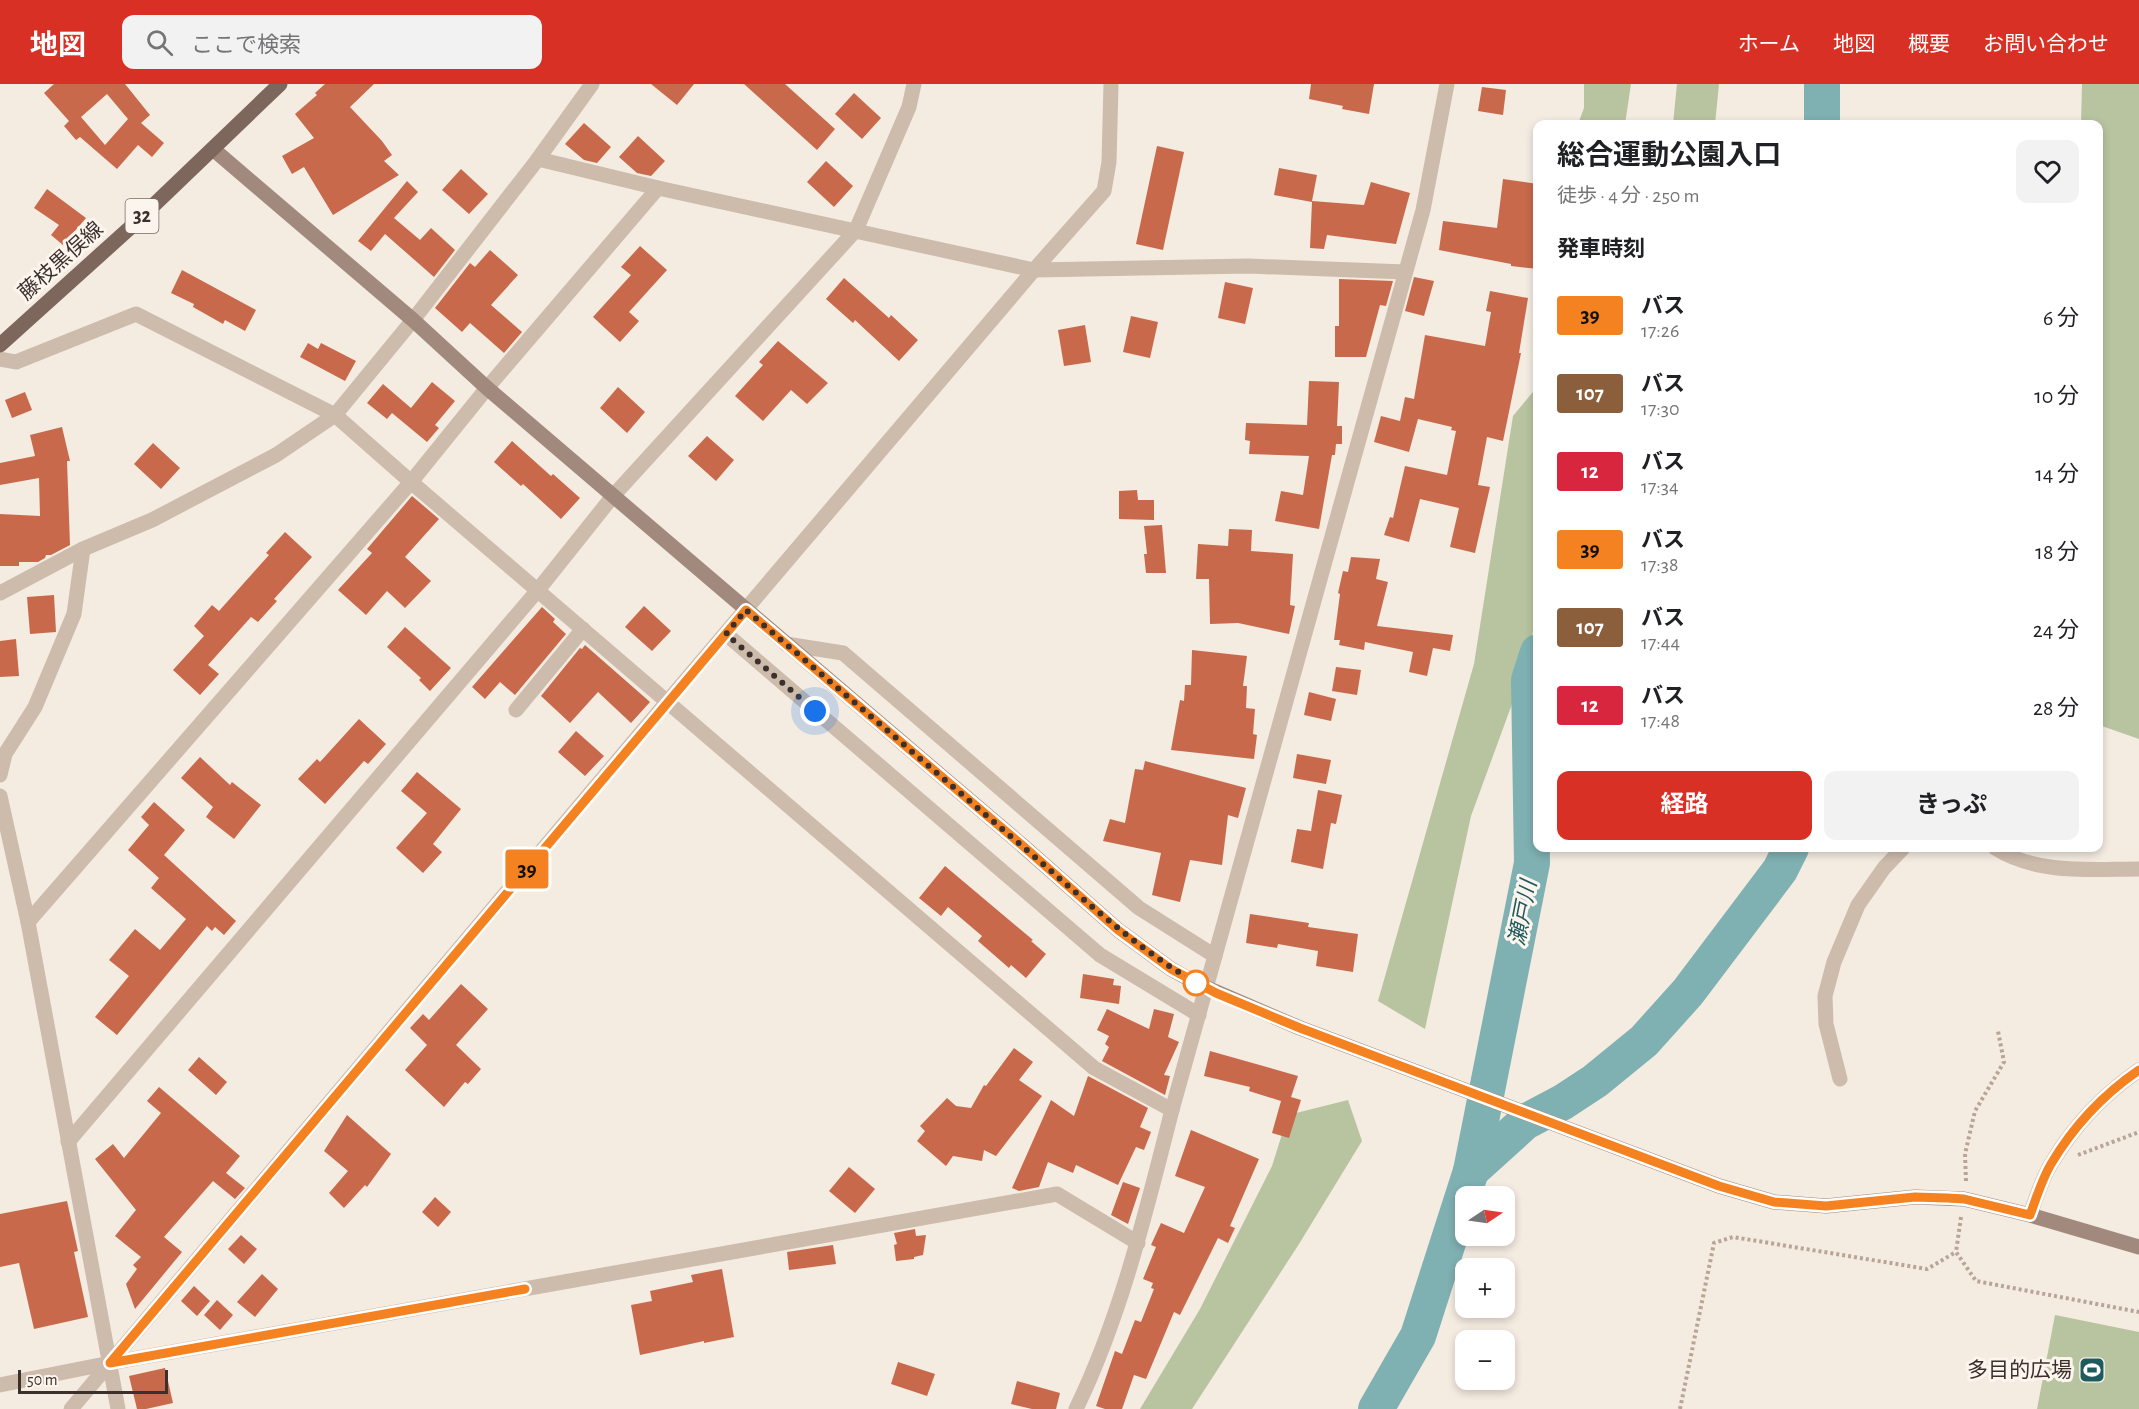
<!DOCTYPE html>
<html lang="ja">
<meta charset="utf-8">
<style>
:root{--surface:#fff;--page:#f2f2f2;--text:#202124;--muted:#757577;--accent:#d93025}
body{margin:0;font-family:"Alegreya Sans","Noto Sans JP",sans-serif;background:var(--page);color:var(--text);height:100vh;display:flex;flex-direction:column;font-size:22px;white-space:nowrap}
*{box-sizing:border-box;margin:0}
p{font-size:20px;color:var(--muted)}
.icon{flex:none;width:33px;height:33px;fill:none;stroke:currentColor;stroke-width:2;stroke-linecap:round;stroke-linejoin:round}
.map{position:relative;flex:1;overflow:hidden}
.drawer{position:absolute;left:1533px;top:36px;width:570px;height:732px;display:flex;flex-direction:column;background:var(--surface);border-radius:12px;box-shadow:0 3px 9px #0003}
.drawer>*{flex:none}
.badge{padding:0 12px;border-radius:4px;font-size:21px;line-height:39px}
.needle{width:39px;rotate:77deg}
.fabs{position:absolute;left:1455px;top:1102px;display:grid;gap:12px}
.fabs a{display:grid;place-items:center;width:60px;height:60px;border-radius:12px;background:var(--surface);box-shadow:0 3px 9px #0003;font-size:30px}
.scale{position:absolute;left:18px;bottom:15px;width:150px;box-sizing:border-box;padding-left:6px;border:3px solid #3b302b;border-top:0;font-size:16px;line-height:21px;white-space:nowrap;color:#3b302b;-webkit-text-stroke:4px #fbf5ee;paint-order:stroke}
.you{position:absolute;width:30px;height:30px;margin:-15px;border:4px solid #fff;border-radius:50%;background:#1a73e8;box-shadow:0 0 0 9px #1a73e833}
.map>.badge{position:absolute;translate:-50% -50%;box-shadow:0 0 0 3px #fff}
h2{padding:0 24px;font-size:22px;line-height:54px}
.round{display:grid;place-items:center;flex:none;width:63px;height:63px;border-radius:12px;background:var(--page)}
.head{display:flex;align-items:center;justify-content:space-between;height:102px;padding:0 24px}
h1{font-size:28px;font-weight:700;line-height:45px}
.cta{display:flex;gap:12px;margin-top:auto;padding:12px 24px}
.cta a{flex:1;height:69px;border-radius:12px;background:var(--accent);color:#fff;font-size:24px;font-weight:700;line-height:69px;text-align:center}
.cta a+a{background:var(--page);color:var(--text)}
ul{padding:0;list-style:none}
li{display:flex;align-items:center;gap:18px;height:78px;padding:0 24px}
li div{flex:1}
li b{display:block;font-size:22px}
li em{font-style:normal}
li .badge{min-width:66px;font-weight:700;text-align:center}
header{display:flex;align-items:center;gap:36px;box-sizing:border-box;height:84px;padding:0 30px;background:var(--accent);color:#fff}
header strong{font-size:28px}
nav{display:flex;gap:33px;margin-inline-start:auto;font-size:21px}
.search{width:420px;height:54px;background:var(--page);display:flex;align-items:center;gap:15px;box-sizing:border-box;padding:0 21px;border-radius:12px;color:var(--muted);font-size:22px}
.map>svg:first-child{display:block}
.green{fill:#b8c4a0}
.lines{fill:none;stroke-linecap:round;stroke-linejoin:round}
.river{stroke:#7fb0b2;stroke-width:36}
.building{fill:#c8694b;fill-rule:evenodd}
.path{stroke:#b9a596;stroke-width:4;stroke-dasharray:3 3;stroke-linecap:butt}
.street{stroke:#cdbbac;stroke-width:15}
.secondary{stroke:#a18a7d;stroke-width:15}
.primary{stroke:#7d675c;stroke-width:15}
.line-casing{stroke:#fff;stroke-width:14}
.line{stroke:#f58220;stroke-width:9}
.walk{stroke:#3b302b;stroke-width:6;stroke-dasharray:0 10.8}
.stop-dot{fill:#fff;stroke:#f58220;stroke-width:3}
.labels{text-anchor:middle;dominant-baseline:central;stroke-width:6;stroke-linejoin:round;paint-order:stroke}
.shield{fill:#fbf5ee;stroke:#756b66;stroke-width:1.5}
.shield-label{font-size:20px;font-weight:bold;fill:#3b302b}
.street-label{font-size:21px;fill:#3b302b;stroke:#fbf5ee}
.poi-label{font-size:21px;fill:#3b302b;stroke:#fbf5ee;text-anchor:end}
.water-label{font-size:22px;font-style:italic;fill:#1f5a5e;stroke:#fbf5ee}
</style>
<header>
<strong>地図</strong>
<div class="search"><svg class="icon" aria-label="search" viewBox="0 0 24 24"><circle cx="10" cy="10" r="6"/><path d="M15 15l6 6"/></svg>ここで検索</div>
<nav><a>ホーム</a><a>地図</a><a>概要</a><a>お問い合わせ</a></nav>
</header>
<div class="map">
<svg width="2139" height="1325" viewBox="0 0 2139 1325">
<rect width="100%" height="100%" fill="#f4ebe1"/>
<g class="green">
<path d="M1584 0H1631L1625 40H1578L1584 24Z"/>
<path d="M1677 0H1719L1715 40H1673Z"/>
<path d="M2082 0H2139V655L2099 641 2098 40H2081Z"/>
<path d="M1537 303V530L1523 590 1471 732 1425 945 1378 917 1474 580 1513 332Z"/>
<path d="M1348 1016 1362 1057 1299 1160 1192 1325H1140L1200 1225 1272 1082 1288 1031Z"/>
<path d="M2055 1231 2139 1248V1325H2037Z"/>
</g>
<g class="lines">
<g class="river">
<path d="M1822 0V40"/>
<path d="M1471 1087 1525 1038 1563 1018 1595 997 1644 957 1688 908 1780 786 1791 764"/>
<path d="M1376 1325 1418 1252 1471 1087 1532 779 1529 596 1538 568"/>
</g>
</g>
<g class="building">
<path d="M54 0H125L150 31 141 39 164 59 152 73 138 61 117 85 80 53 76 56 64 42 69 37 44 9ZM107 10 128 35 105 61 81 33Z"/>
<path d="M325 0H374L350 23 382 57 392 71 384 77 399 91 333 131 304 83 292 90 282 72 314 54 295 30 317 11 315 9Z"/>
<path d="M651 0H694L677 21Z"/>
<path d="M744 0H785L835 45 817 66Z"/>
<path d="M1311 0H1374L1369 30 1342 25 1343 22 1309 15Z"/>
<path d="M1482 3 1506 6 1503 31 1478 27Z"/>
<path d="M854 9 881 34 862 55 835 30Z"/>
<path d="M584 39 611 63 597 79 584 76 565 60Z"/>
<path d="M638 52 665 77 651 92 637 89 619 73Z"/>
<path d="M1157 62 1184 68 1163 166 1136 160Z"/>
<path d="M826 77 853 102 834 123 807 98Z"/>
<path d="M1279 84 1317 91 1312 117 1364 121 1371 98 1410 109 1396 160 1327 151 1324 165 1310 164 1312 118 1274 111Z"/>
<path d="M461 85 488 110 469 130 442 106Z"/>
<path d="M1503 95 1538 100V127L1534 151H1538V185L1511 182V180L1439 166 1443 137 1497 144Z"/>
<path d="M407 97 418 108 394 134 420 156 431 144 455 166 434 193 385 150 371 167 358 157Z"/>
<path d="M47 105 86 134 63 161 51 151 59 141 34 124Z"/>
<path d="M640 162 667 186 629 228 639 237 620 258 593 233 631 191 621 183Z"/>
<path d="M490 166 518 191 491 221 522 248 504 269 470 239 462 248 435 224 470 179 475 183Z"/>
<path d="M182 186 256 226 245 247 225 236 223 240 193 223 194 220 171 209Z"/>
<path d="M1414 193 1434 197 1424 232 1405 227Z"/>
<path d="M844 194 889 234 891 231 918 256 899 277 855 236 853 239 826 215Z"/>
<path d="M1339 195 1393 197 1386 222 1380 221 1366 273H1335V242H1339Z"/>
<path d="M1225 198 1253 204 1245 240 1218 234Z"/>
<path d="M1490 207 1528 214 1519 269H1521L1503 357 1487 353 1478 401 1490 403 1475 469 1450 463 1459 424 1420 415 1409 458 1384 451 1390 433 1393 434 1405 382 1447 391 1456 347 1451 346 1452 343 1418 335 1409 368 1374 358 1381 332 1400 337 1405 313 1414 315 1425 251 1485 262 1491 228 1486 227Z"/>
<path d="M1131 232 1158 238 1150 274 1123 268Z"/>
<path d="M1085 241 1091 278 1064 282 1058 246Z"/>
<path d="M778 257 828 299 807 320 791 306 763 337 735 312 763 281 759 278Z"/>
<path d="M308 259 318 265 321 259 356 277 345 297 300 273Z"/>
<path d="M1309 297 1339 298 1337 342H1342V360H1336L1335 371H1332L1319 445 1275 437 1281 407 1303 411 1309 372 1249 370 1250 357 1245 356 1246 339 1307 341Z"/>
<path d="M432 298 455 317 435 341 439 344 427 358 392 329 387 335 367 319 383 300 411 324Z"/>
<path d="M618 303 645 328 627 349 600 324Z"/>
<path d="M25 308 32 326 12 334 5 316Z"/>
<path d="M62 343 70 377H67L70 461 51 471H46L45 474 38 478H19V482H0V430L40 432 39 394 0 401V379L35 372 30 351Z"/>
<path d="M707 352 734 376 716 397 688 372Z"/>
<path d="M512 357 551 392 553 390 580 414 561 435 523 400 521 402 494 378Z"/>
<path d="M153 359 180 384 161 405 134 380Z"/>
<path d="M1137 406 1138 416H1154V436L1119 435V407Z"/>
<path d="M412 412 439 435 405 473 431 497 405 524 387 507 366 531 338 506 372 469 367 465Z"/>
<path d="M1162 441 1166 489H1146L1144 470H1147L1144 442Z"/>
<path d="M1229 445 1252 446 1251 467 1293 470 1290 521 1295 522 1289 550 1238 539 1210 540 1209 495H1196L1198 460 1228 462Z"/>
<path d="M285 448 312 473 274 515 277 517 258 538 251 533 208 581 219 590 200 611 173 586 204 552 194 542 212 521 219 527 269 471 266 469Z"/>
<path d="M1351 473 1380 475 1376 495 1388 498 1377 542 1453 551 1450 567 1433 564 1427 592 1409 588 1413 568 1365 558 1364 566 1339 561 1340 556H1334L1340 510 1338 509 1343 487 1348 488Z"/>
<path d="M54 511 56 548 30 550 27 513Z"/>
<path d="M644 522 671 547 652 567 625 543Z"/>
<path d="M542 523 555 535 553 538 566 550 515 611 500 598 485 615 472 603Z"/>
<path d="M405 543 451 584 430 607 419 596 421 594 387 563Z"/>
<path d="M16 555 19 592 0 593V557Z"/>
<path d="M585 561 650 618 631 639 598 608 570 639 541 612 580 564 582 565Z"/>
<path d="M1192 566 1247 572 1243 602H1247L1246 624 1255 625 1253 650 1257 651 1254 675 1171 666 1180 616 1184 617 1185 601H1191Z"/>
<path d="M1336 583 1361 586 1357 611 1332 607Z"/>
<path d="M1309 608 1336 615 1331 637 1304 631Z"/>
<path d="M359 635 386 660 368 680 364 677 325 720 298 695 317 675 320 678Z"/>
<path d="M576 647 604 672 585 692 558 668Z"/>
<path d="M1297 670 1331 676 1326 700 1293 694Z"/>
<path d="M200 673 230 701 232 698 261 721 234 755 206 733 213 723 181 694Z"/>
<path d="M1145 677 1246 704 1238 734 1228 731 1222 781 1190 776 1180 818 1152 811 1161 769 1103 757 1110 735 1125 739 1135 685 1143 686Z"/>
<path d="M417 688 461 725 433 760 442 768 423 789 396 764 427 729 401 707Z"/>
<path d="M1318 706 1342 711 1336 740 1331 739 1323 785 1291 778 1297 745 1311 747Z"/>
<path d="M154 718 185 746 164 771 236 837 224 851 215 843 212 847 207 842 117 951 95 933 129 892 109 876 135 845 160 866 186 835 151 804 159 794 128 766 149 741 141 733Z"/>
<path d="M945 782 1033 856 1031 857 1046 870 1026 894 1011 881 1009 884 978 857 982 852 948 823 941 832 919 814Z"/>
<path d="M1250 830 1309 839 1308 843 1358 850 1353 888 1316 882 1318 867 1278 860 1277 864 1246 859Z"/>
<path d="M1083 890 1114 895 1113 901 1121 902 1119 920 1080 914Z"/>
<path d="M461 900 488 925 456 961 481 985 468 1000 465 998 444 1023 405 986 427 961 410 944 423 930 429 936Z"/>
<path d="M1107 925 1149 945 1154 925 1174 930 1168 953 1179 958 1164 991 1170 992 1165 1011 1102 977 1109 963 1105 960 1109 952 1097 946Z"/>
<path d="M1014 964 1033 978 1019 996 1042 1012 996 1072 984 1066 982 1077 953 1072 946 1082 917 1057 925 1047 920 1042 947 1014 956 1022 971 1024 984 1001 986 1002Z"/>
<path d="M1210 967 1298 992 1291 1013 1301 1016 1289 1054 1272 1049 1281 1017 1249 1007 1250 1003 1204 992Z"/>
<path d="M199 973 227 998 216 1011 188 986Z"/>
<path d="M1088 992 1148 1024 1140 1043 1151 1048 1144 1066 1136 1063 1118 1101 1076 1081 1073 1089 1048 1078 1039 1103 1019 1107 1012 1104 1051 1016 1074 1032Z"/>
<path d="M159 1003 240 1072 226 1089 245 1104 235 1115 213 1097 164 1153 182 1168 135 1225 126 1200 137 1185 133 1181 141 1173 115 1152 136 1126 95 1075 113 1060 124 1074 161 1029 147 1017Z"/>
<path d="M347 1031 391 1070 367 1103 365 1101 344 1124 329 1109 348 1087 324 1067Z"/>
<path d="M1191 1046 1259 1075 1230 1142 1235 1144 1228 1159 1218 1154 1180 1231 1174 1228 1146 1295 1134 1291 1122 1325H1105L1096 1322 1115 1267 1122 1270 1135 1236 1141 1238 1154 1205 1151 1204 1153 1199 1143 1195 1156 1163 1151 1161 1161 1139 1184 1149 1205 1103 1175 1092Z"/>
<path d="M849 1083 875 1105 855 1129 829 1107Z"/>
<path d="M1123 1098 1140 1104 1128 1140 1111 1131Z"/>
<path d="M435 1113 451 1128 438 1143 422 1128Z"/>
<path d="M67 1117 78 1167 74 1168 88 1233 34 1245 19 1179 0 1183V1130Z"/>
<path d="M915 1145 916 1152 926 1151 923 1171 914 1173V1175L896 1177 894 1161 897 1160 894 1149Z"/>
<path d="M241 1151 257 1165 244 1180 228 1165Z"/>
<path d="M833 1161 836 1180 789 1186 787 1168Z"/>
<path d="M722 1185 734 1253 704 1259V1257L640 1271 631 1221 652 1217 650 1207 693 1198 691 1191Z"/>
<path d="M262 1190 278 1205 255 1233 237 1218Z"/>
<path d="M194 1202 210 1217 197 1232 181 1217Z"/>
<path d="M217 1216 233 1231 220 1246 204 1231Z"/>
<path d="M898 1278 935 1290 927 1312 891 1300Z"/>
<path d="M165 1284 173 1319 146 1325H137L129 1292Z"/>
<path d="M1017 1297 1060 1309 1056 1325H1032L1011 1320Z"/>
</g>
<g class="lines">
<g class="path">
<path d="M2078 1071 2139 1048"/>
<path d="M1966 1097 1965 1070 1975 1027 2004 978 1998 947"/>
<path d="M1961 1133 1956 1168 1976 1197 2139 1228"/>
<path d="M1680 1325 1714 1159 1733 1153 1927 1185 1956 1168"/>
</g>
<g class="street">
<path d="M538 75 658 104 1034 186 1248 182 1405 188"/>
<path d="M0 275 16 278 136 230 335 331 411 398 1094 984 1172 1026"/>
<path d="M0 509 83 465 152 436 276 371 335 331 413 236 538 75 592 0"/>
<path d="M726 550 1100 871 1199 931"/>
<path d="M786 560 843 569 1139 824 1215 872"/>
<path d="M516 626 583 545"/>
<path d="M0 691 5 670 35 623 74 530 83 465"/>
<path d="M0 712 28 838 118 1325"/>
<path d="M1995 764C2038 791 2090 785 2139 785"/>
<path d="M28 838 411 398 487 304 658 104"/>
<path d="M1840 995 1826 940 1825 912 1834 878 1858 821 1884 784 1903 764"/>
<path d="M68 1058 538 506 613 412 856 146 909 23 914 0"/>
<path d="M2030 1131C2036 1114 2042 1095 2051 1080 2073 1043 2104 1010 2139 986"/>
<path d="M0 1301 110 1279 1057 1110 1138 1159"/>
<path d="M71 1325 667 618 1034 186 1104 107 1109 78 1111 0"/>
<path d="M1076 1325C1122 1230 1146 1127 1172 1026L1423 126 1447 0"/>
</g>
<path class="secondary" d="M213 65 413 236 487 304 1023 762 1118 846 1171 885 1200 901 1300 944 1719 1102 1774 1118 1826 1122 1915 1113 1964 1115 2030 1131 2139 1163"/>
<path class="primary" d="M0 261 132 142 280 0"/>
</g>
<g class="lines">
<g class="line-casing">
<path id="line" d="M525 1205 110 1279 746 526 1023 762 1118 846 1171 885 1216 909 1300 944 1719 1102 1774 1118 1826 1122 1915 1113 1947 1114 1964 1115 2030 1131C2036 1115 2042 1095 2051 1080 2073 1043 2104 1010 2139 986"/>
</g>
<use href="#line" class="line"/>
<path class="walk" d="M815 627 726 550 746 526C838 604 930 683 1022 762 1080 811 1133 863 1200 901L1196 899"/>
</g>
<defs>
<g id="stadium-square" transform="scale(1.35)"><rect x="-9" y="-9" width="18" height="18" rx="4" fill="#1f5a5e" stroke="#fbf5ee"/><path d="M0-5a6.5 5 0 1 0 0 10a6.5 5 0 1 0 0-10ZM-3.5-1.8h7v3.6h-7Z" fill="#fff"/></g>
</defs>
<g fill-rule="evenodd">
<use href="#stadium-square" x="2092" y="1286"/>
</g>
<circle class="stop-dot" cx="1196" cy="899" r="12"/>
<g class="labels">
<rect class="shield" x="125.5" y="115" width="33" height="34" rx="4.5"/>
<g class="shield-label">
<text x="142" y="132">32</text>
</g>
<g class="street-label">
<text transform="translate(61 177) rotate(-42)">藤枝黒俣線</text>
</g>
<g class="poi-label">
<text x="2072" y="1286">多目的広場</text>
</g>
<g class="water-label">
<text transform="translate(1523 829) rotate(-79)">瀬戸川</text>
</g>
</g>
</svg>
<div class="fabs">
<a><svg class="needle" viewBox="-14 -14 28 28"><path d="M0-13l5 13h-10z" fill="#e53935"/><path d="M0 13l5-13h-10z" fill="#757577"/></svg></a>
<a>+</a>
<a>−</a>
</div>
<div class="scale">50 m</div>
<div class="you" style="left:815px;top:627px"></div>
<b class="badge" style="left:527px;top:785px;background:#f58220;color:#111">39</b>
<section class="drawer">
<div class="head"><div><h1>総合運動公園入口</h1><p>徒歩 · 4 分 · 250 m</p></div><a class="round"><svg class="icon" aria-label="heart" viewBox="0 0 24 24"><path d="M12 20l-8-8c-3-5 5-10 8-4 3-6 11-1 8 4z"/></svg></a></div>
<h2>発車時刻</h2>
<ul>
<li><span class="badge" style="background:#f58220;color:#111">39</span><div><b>バス</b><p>17:26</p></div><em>6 分</em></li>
<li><span class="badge" style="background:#8b5e3c;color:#fff">107</span><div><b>バス</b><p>17:30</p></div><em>10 分</em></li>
<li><span class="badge" style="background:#d7263d;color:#fff">12</span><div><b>バス</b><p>17:34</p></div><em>14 分</em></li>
<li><span class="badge" style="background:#f58220;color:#111">39</span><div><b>バス</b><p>17:38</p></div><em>18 分</em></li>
<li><span class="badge" style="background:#8b5e3c;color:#fff">107</span><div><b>バス</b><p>17:44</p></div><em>24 分</em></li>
<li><span class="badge" style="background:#d7263d;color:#fff">12</span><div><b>バス</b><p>17:48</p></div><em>28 分</em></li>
</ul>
<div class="cta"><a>経路</a><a>きっぷ</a></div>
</section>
</div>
